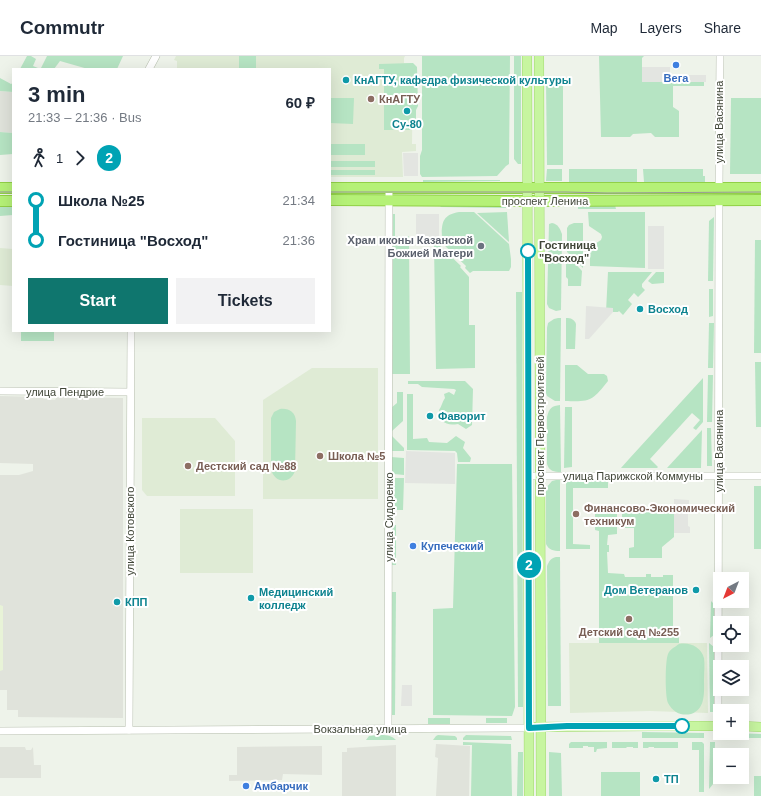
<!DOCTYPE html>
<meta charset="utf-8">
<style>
:root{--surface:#fff;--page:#f2f2f3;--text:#1f2937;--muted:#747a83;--line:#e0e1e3;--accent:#0f766e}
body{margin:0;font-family:Arial,sans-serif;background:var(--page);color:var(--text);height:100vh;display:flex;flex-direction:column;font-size:15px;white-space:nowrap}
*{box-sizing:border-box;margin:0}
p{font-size:13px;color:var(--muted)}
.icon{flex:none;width:22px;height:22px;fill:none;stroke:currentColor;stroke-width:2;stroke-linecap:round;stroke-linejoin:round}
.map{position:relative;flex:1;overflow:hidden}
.drawer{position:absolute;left:12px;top:12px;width:319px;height:264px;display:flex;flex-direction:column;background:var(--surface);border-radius:0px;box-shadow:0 4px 16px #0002}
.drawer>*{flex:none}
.badge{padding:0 8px;border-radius:13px;font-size:14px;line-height:26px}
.needle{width:26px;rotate:222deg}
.tools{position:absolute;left:713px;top:516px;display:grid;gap:8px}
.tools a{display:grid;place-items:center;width:36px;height:36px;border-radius:0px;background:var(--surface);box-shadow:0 4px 16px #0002;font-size:20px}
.map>.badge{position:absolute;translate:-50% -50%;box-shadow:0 0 0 2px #fff}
.legs{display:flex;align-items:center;gap:6px;height:44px;padding:0 16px;font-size:13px}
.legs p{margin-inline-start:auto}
.head{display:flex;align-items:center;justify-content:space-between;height:68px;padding:0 16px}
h1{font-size:22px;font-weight:800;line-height:30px}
.action{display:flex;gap:8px;margin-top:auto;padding:8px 16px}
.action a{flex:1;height:46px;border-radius:0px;background:var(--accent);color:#fff;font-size:16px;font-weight:800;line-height:46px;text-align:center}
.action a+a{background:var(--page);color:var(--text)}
ul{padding:0 16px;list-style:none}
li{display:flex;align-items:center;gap:14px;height:40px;font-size:15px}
li i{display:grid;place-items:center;width:6px;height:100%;margin:0 5px;background:currentColor}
li i::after{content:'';width:10px;height:10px;margin:-5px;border:3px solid;border-radius:50%;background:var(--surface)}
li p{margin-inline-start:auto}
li:first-child i{background:linear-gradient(#0000 50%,currentColor 0)}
li:last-child i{background:linear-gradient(currentColor 50%,#0000 0)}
header{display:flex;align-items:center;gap:24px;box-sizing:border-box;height:56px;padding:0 20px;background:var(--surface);border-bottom:1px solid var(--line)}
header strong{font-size:19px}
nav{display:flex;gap:22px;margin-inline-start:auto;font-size:14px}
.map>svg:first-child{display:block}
.commercial{fill:#e8f3d7}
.industrial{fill:#e0e3db}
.education{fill:#dfebd5}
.green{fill:#b6e4c3}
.parking{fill:#e3e5e1}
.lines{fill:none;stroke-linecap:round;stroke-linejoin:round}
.minor-casing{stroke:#b6bead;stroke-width:8}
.major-casing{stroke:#a3d971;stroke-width:10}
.highway-casing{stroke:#91d047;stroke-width:12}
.minor{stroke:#fff;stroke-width:7}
.major{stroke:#c7f5a0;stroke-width:9}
.highway{stroke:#b5f177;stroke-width:10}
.tram{stroke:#979797;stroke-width:1}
.line-1-casing{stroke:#fff;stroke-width:9}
.line-1{stroke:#00a3b4;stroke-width:6}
.shop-dot{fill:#3f7fe0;stroke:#fff;stroke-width:1.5}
.culture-dot{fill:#0f9aa8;stroke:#fff;stroke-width:1.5}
.education-dot{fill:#8d6e63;stroke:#fff;stroke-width:1.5}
.worship-dot{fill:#6b7280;stroke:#fff;stroke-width:1.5}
.stop-1-dot{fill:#fff;stroke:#00a3b4;stroke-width:2}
.labels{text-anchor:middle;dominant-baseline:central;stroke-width:4;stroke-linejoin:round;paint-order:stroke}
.shop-label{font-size:11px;font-weight:bold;fill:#366cbe;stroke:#fff;text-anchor:start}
.culture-label{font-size:11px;font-weight:bold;fill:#0d838f;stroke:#fff;text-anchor:start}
.education-label{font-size:11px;font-weight:bold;fill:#785e54;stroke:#fff;text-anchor:start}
.street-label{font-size:11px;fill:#404638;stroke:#fff}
.worship-label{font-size:11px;font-weight:bold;fill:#5b616d;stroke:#fff;text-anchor:end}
.stop-label{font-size:11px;font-weight:bold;fill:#404638;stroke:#fff;text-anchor:start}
</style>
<header>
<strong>Commutr</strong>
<nav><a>Map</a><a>Layers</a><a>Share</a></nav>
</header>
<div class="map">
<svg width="761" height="740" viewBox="0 0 761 740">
<rect width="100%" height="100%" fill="#eef3ea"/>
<rect class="commercial" x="0" y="549" width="3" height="66"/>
<g class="industrial">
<path d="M0 35 13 36V77L0 76Z"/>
<path d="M0 340 41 341 44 343 55 344 57 341H60L123 342V662L18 661V654H7V634H0V615L3 614V550L0 549V419H19L33 415V408L0 407Z"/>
<path d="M436 688 470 690 469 740H436L438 702 435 701Z"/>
<path d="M396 689V740H342V696H347V692Z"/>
<path d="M322 690V719L283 718 282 724 229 725V719H237V691Z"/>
<path d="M0 691H25L26 694H31L33 691 34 709H41V722H0Z"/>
</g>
<g class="education">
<path d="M176 0H405L404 2V7H413L412 88H416V95L402 96 403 121H330V13H177V5L174 4Z"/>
<path d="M0 192 13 193V230L0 229Z"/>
<path d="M312 312H378V443H263V344Z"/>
<path d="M142 362H215L235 385V440H147L142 434Z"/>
<rect x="180" y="453" width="73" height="64"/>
<path d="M569 587H707L708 657 650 655 570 657Z"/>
</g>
<g class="green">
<path d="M27 0H31L36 3 33 10 38 12H41L47 0H123L117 13H88L60 5 54 13H20Z"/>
<rect x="239" y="0" width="17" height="13"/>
<path d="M422 0H510L509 108 506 110 497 120 422 121 420 118V100L422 94Z"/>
<path d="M514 0H521V108H518L514 103Z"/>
<path d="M599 0H644L642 2V25L704 26V30H673V51L679 55V81H655L651 77 633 78 630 81H601Z"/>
<path d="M413 7 417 11 418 50 416 54V71L412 74H384V13H379V8Z"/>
<path d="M0 22 11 28 13 27V36L0 35Z"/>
<path d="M546 25H563V109H547Z"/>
<path d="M330 42H354L353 68 330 67Z"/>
<path d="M731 42H761V118H730Z"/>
<path d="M0 76 13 77V98L0 99Z"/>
<rect x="330" y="88" width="35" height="11"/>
<rect x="330" y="105" width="45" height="6"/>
<path d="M547 113H562V125H546Z"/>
<rect x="569" y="113" width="68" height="13"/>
<path d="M643 113H703V120H705V126H644Z"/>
<rect x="330" y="114" width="45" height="5"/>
<path d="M423 124H500V125L423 126Z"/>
<path d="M0 147H13V159L0 160Z"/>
<path d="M443 148H506V152L440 151Z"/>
<path d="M578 149H615L616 153H578Z"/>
<path d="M459 156H474L509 188 511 203V211L509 215H473L470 217 465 212 466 210 442 187C442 172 439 159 459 156Z"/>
<path d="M507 156 509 186 477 157Z"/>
<path d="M588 156H645V212L590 210V191L601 184 602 181 601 178 589 170Z"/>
<path d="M392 158H395V180H409L410 318H392Z"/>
<path d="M714 161 713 225H708L709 165Z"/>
<path d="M552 167C558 168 560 173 562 178L561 254 556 255 549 252 547 248 549 168Z"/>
<path d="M574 167H583V212L567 196V172L569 169Z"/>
<path d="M755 184H761V297H754Z"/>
<path d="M434 189 440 190 461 210 460 211 469 221V269H475V312L436 313Z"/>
<path d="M566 198 582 215 581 230H568V223L566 221Z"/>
<path d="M608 216H652L642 228V231L645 234 638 241 634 237 628 244 632 248 623 259 619 255 618 256H606Z"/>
<path d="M656 216H664V227L652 228 648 225Z"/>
<path d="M709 233H713V260L709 261Z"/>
<path d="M516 236H522L523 651H518Z"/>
<path d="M558 262H561L560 345H555L547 340 546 337 547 272 548 267 554 263Z"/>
<path d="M566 262C571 262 574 263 576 268L575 293H566Z"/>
<path d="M709 267H714L713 312H708Z"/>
<rect x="21" y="275" width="33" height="10"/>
<path d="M755 306H761V371H756Z"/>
<path d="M565 309H577L588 318H604L607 320 608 325C592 345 591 346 565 345Z"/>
<path d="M708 319H713L712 366H707Z"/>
<path d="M703 322V366L696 374 693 372 700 364 692 357 650 403 658 411 657 412H621L629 403Z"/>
<path d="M408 325H465L473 333 472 369 466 373 458 368C451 369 447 369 441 364L439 354C442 350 442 346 445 342L444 338 449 336 454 339 456 334 454 333 422 331 418 328H408Z"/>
<path d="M397 336H403V365L392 375 391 352 397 347Z"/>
<path d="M407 338H413V383L427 382 429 386 447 387 456 380 465 386 463 392 471 402 470 406H458L457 397 455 395 407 394Z"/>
<path d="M560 349 561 416C554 416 549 415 547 408V361C549 352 552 350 560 349Z"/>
<path d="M565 351H572V411L564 412Z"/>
<path d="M280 353C289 352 295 356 296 365L295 415C290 429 273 427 271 412V362L274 356Z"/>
<path d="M707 372H711L712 410H707Z"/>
<path d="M702 374 701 412H667Z"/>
<path d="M392 380 404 392V395H391Z"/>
<path d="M391 401 404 402V419L394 418 391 416Z"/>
<path d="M457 408H512L515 651 512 660 433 659V553L453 552Z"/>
<path d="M394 422H404L403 454H391V425Z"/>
<path d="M556 424H560V495C553 495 549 494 546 488V432L552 425Z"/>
<path d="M566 425H608V432H573V488L590 489V493H566Z"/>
<rect x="754" y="430" width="7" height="63"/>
<path d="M595 451H617V478L608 479 607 489H609V496H607L608 517 624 518 625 521H646V518H651V521H663V519H673V580H679V587H599V475L595 474Z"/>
<path d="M622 451H674V481L662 491V502H629V492L634 491V472H622Z"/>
<path d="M391 469H396V509H390Z"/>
<path d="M556 501H560L561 650H548L547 510C549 505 551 502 556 501Z"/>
<path d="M390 536H396L395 659H390Z"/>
<path d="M711 545 714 548V579L710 582Z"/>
<path d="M709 587 714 591V656H710Z"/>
<path d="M679 588C690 586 701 591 704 602 705 609 704 616 704 623 704 636 706 653 691 658 686 659 681 659 676 656 673 654 670 651 668 647 665 640 665 605 668 598 670 593 675 591 679 588Z"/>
<rect x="428" y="662" width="22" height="6"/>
<rect x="486" y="662" width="21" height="5"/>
<path d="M642 676 704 677V682H642Z"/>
<path d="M733 677 761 678V682H733Z"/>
<path d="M438 679 455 680 457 682V684H433L436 680Z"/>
<path d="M466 679 511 680 512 684H463V682Z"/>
<path d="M369 680C377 679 390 677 396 684H366Z"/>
<path d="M463 686 511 688 512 740H471L472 689H463Z"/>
<path d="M571 686H607V692L597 693 596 696H594V691H588V690H583V692H569V688Z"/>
<path d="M612 686H638V692H633V691H627L626 692H612Z"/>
<path d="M643 686H678V692H654V691H649L648 692H643Z"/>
<path d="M692 686H702L704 688V736H699V694H692Z"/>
<path d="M710 686H715L714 727 709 733Z"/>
<path d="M518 696H523V740H517Z"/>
<path d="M549 696 561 697 562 740H549Z"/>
<rect x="601" y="716" width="39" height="24"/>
<rect x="754" y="720" width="7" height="20"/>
</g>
<g class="parking">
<rect x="642" y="11" width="28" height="15"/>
<rect x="680" y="19" width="26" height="7"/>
<path d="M403 97H418V120H404Z"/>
<rect x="416" y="158" width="23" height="29"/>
<rect x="648" y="170" width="16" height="43"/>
<path d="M586 250 613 252V256L589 283H585Z"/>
<path d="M406 395 455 397V428L405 427Z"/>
<path d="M674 443 689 444V450H688V470L690 471V477H674Z"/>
<path d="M402 629H412V650H401Z"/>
</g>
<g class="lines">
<g class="minor-casing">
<g id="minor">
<path d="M149 13 156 0"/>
<path d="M719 132 720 0"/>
<path d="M0 335 130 336"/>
<path d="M529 420H761"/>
<path d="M718 670 719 144"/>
<path d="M388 673 389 132"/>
<path d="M129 674 131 275"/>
<path d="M0 675 529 672"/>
</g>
</g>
<g class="major-casing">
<g id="major">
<path d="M527 0 529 740"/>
<path d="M539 0 541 740"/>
<path d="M742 670 761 671"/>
<path d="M535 671 650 670H720"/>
</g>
</g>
<g class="highway-casing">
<g id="highway">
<path d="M0 132H13"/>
<path d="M330 132H761"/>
<path d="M330 144 527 145 761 144"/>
<path d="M0 145H13"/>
</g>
</g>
<use href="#minor" class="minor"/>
<use href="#major" class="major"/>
<use href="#highway" class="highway"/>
<g class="tram">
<path d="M0 136H13"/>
<path d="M330 136H566L607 137 761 136"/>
</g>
</g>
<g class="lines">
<g class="line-1-casing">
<path id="line-1" d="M528 195 529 672 567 670H682"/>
</g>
<use href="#line-1" class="line-1"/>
</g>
<g class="shop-dot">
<circle cx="676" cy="9" r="4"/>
<circle cx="413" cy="490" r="4"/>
<circle cx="246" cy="730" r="4"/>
</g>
<g class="culture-dot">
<circle cx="346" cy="24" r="4"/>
<circle cx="407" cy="55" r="4"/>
<circle cx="640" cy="253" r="4"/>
<circle cx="430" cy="360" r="4"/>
<circle cx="696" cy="534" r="4"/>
<circle cx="251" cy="542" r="4"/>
<circle cx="117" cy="546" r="4"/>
<circle cx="656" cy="723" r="4"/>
</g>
<g class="education-dot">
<circle cx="371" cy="43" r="4"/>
<circle cx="320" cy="400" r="4"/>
<circle cx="188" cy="410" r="4"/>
<circle cx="576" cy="458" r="4"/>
<circle cx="629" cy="563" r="4"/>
</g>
<circle class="worship-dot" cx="481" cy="190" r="4"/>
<g class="stop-1-dot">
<circle cx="528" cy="195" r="7"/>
<circle cx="682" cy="670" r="7"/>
</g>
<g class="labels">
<g class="shop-label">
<text x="676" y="22" text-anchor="middle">Вега</text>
<text x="421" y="490">Купеческий</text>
<text x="254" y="730">Амбарчик</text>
</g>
<g class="culture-label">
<text x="354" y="24">КнАГТУ, кафедра физической культуры</text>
<text x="407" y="68" text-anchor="middle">Су-80</text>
<text x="648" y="253">Восход</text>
<text x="438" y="360">Фаворит</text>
<text x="688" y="534" text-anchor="end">Дом Ветеранов</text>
<text x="259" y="536">Медицинский<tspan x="259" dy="13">колледж</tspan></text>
<text x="125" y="546">КПП</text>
<text x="664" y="723">ТП</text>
</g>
<g class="education-label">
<text x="379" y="43">КнАГТУ</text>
<text x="328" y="400">Школа №5</text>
<text x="196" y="410">Дестский сад №88</text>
<text x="584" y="452">Финансово-Экономический<tspan x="584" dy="13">техникум</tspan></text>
<text x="629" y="576" text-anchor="middle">Детский сад №255</text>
</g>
<g class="street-label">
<text transform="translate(719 66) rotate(-90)">улица Васянина</text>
<text x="545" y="145">проспект Ленина</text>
<text x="65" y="336">улица Пендрие</text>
<text transform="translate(540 370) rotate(-90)">проспект Первостроителей</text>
<text transform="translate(719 395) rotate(-90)">улица Васянина</text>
<text x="633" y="420">улица Парижской Коммуны</text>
<text transform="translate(389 461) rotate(-90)">улица Сидоренко</text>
<text transform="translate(130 475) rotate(-90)">улица Котовского</text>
<text x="360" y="673">Вокзальная улица</text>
</g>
<g class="worship-label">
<text x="473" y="184">Храм иконы Казанской<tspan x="473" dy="13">Божией Матери</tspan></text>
</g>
<g class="stop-label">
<text x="539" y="189">Гостиница<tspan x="539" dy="13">"Восход"</tspan></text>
</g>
</g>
</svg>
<div class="tools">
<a><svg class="needle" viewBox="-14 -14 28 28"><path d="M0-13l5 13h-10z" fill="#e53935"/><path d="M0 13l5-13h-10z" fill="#747a83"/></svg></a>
<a><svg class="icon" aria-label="locate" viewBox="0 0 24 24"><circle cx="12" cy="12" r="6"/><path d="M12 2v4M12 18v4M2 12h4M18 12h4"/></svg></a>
<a><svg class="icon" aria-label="layers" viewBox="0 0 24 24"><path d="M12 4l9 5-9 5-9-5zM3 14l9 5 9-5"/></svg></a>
<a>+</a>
<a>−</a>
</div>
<b class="badge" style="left:529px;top:509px;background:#00a3b4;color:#fff">2</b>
<section class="drawer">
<div class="head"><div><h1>3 min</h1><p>21:33 – 21:36 · Bus</p></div><b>60 ₽</b></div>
<div class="legs"><svg class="icon" aria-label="walk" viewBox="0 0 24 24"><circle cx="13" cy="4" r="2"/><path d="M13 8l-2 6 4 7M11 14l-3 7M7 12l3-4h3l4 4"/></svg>1<svg class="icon" aria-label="forward" viewBox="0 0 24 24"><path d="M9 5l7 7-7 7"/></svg><b class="badge" style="background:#00a3b4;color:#fff">2</b></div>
<ul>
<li><i style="color:#00a3b4"></i><b>Школа №25</b><p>21:34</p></li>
<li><i style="color:#00a3b4"></i><b>Гостиница &quot;Восход&quot;</b><p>21:36</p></li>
</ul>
<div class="action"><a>Start</a><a>Tickets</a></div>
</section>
</div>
